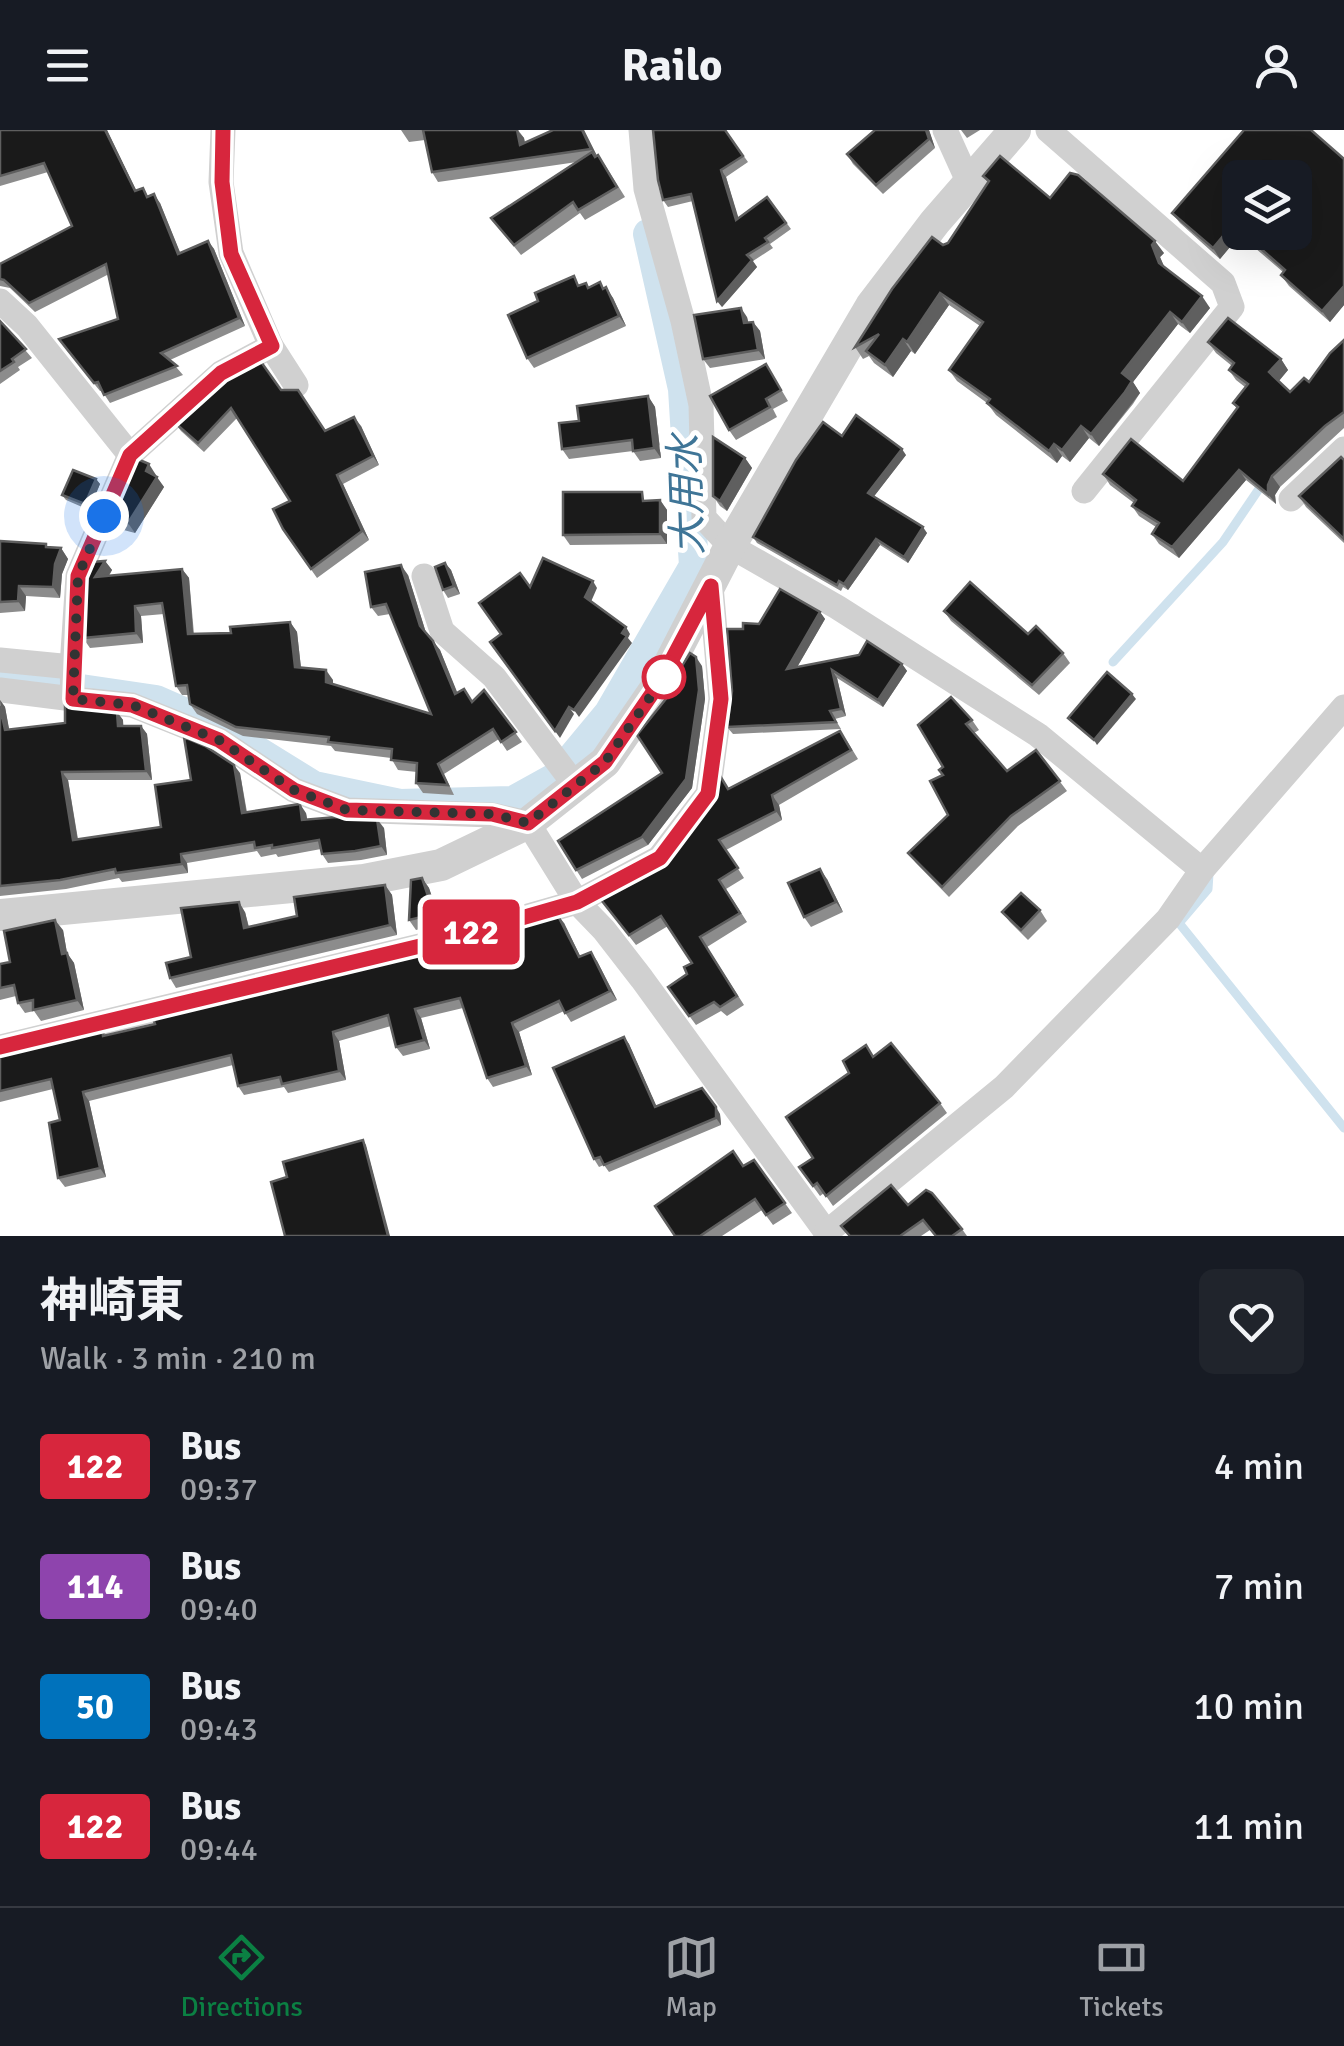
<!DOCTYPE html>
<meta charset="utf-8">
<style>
:root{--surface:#171b24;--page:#20242c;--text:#f1f3f6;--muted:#9ea1a6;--line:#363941;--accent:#0b8043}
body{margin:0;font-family:Signika,"Noto Sans JP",sans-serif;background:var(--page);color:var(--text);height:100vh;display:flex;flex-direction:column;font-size:38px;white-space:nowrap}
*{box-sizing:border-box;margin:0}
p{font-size:32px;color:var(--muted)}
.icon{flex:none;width:55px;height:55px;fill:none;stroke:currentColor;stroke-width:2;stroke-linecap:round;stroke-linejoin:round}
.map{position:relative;height:1106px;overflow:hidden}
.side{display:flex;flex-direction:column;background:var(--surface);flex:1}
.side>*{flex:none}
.badge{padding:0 20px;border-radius:8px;font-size:35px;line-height:65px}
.fabs{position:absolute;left:1222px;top:30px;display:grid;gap:20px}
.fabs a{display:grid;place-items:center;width:90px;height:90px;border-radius:15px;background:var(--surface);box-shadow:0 10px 40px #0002;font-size:50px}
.you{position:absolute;width:50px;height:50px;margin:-25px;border:8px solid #fff;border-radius:50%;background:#1a73e8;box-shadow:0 0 0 15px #1a73e833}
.map>.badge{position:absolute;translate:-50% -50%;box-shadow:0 0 0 5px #fff}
.round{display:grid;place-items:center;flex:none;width:105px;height:105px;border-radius:15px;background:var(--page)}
.summary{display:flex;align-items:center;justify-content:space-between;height:170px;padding:0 40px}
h1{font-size:48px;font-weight:700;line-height:75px}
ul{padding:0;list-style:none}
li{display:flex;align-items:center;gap:30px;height:120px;padding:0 40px}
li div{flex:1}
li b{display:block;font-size:38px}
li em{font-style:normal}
li .badge{min-width:110px;font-weight:700;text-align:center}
header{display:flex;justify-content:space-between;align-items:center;height:130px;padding:0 40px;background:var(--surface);font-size:45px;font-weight:700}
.dock{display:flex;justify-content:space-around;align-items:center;height:140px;border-top:2px solid var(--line);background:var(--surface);font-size:28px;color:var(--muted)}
.dock a{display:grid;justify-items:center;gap:5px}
.dock .selected{color:var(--accent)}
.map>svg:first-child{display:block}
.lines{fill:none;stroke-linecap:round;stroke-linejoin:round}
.stream{stroke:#cfe2ee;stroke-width:9}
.canal{stroke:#cfe2ee;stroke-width:30}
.minor{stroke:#d0d0d0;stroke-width:25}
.tertiary{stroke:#d0d0d0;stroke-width:32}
.wall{fill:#8c8c8c;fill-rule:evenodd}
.shaded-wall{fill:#5f5f5f}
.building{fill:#1a1a1a;stroke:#5f5f5f;stroke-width:2.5}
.line-casing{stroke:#fff;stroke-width:22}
.line{stroke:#d7263d;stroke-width:15}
.walk{stroke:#333;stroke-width:10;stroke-dasharray:0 18}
.stop-dot{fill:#fff;stroke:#d7263d;stroke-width:5}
.labels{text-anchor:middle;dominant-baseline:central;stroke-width:10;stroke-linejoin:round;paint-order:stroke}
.water-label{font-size:40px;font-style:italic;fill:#3f7597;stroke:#fff}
</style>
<header><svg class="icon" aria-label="menu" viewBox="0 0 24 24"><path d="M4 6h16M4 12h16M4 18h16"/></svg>Railo<svg class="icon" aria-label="person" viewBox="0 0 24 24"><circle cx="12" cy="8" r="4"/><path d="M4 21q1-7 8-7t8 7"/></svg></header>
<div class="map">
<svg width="1344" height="1106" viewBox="0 0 1344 1106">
<rect width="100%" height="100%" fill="#fff"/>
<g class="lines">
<g class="stream">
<path d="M1113 532 1223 412 1263 353"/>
<path d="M1209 744 1208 759 1179 793 1344 998"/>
</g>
<path class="canal" d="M13 549 156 570 222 599 314 656 400 674 513 671 556 647 609 583 694 436 683 259 648 104"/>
<g class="minor">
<path d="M641 0 646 59 683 191 701 275 704 388 730 416 837 477 1038 605 1202 740"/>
<path d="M945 0 969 53"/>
<path d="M1048 0 1223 153 1232 177 1084 361"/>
<path d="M0 171 27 196 130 325"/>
<path d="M271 216 296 255"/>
<path d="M1291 369 1344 319"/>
<path d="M424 446 442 501 494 547 575 655"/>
<path d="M0 530 72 537 73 569 132 575 219 610 294 660 347 680 492 685 528 693 577 772 604 800 642 849 829 1106"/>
<path d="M72 537 78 446 130 325 221 243 271 216 231 123 221 52 223 0"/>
<path d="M0 560 73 569"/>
<path d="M0 917 445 810 577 772 659 728 708 664 721 569 711 456"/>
<path d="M826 1103 1004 957 1168 789 1202 740 1344 577"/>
</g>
<path class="tertiary" d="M0 785 364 750 441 735 528 693 605 632 660 552 730 416 871 176 935 92 1015 0"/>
</g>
<g class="wall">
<path d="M0 0H107L136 61 160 73 180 123 208 111 214 119 245 196 170 230 183 245 110 273 102 261H100L65 218 118 189 109 144 35 182 10 158 0 156V134L72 96 48 42 0 56Z"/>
<path d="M401 0H518L524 8 525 13 584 0 597 26 605 35 625 67 585 90 580 83 521 125 491 88 577 32 438 52 432 42 425 10 409 12Z"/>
<path d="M725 0 748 32 726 47 738 88 767 67 791 99 770 114 773 118 753 131 757 137 722 177 693 71 668 77 663 70Z"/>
<path d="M875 0H929L935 18 883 64 853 34 847 24Z"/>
<path d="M961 0H980L967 8Z"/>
<path d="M1244 0H1311L1344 29V175L1330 192 1289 156 1281 145 1283 142 1240 105 1220 129 1180 93 1172 83ZM1240 48H1295V102H1240Z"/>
<path d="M983 46 1050 68 1164 123 1160 127 1164 137 1210 178 1190 203 1178 194 1133 252 1140 263 1133 274 1099 316 1089 308 1070 332 1062 326 1057 333 996 285 987 273 957 251 949 240 980 196 949 175 915 224 911 221 893 247 874 233 869 226 863 229 855 217 943 115 948 113 988 53Z"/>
<path d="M580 155 589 158H604L613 168 626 196 534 238 527 228Z"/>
<path d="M747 187 748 193 753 192 760 201 765 229 710 238 703 229Z"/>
<path d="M0 191 32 228 18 237 20 240 0 254Z"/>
<path d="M1344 210V298L1280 357 1275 365 1276 374 1246 350 1179 428 1159 414 1152 404 1156 397 1139 386 1132 376 1134 373 1110 355 1103 344 1183 351 1237 279 1233 273 1245 257 1236 250 1229 240 1232 236 1216 223 1208 212 1281 229 1288 240 1279 251 1290 262 1309 252Z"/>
<path d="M766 234 788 271 773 279 777 287 736 310 729 300Z"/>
<path d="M281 260 325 301 361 296 379 335 343 354 369 410 317 448 283 399 290 371 237 288 204 322 181 301 174 292Z"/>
<path d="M648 266 655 277 661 328 640 331 633 321 569 329 562 319 579 291Z"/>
<path d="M842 306 906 325 874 366 927 403 908 433 880 415 848 460 843 457 841 461 757 413 753 407Z"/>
<path d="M745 328 752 338 727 381 720 376 713 366Z"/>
<path d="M1344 330V413L1306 377 1299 366Z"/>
<path d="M156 345 155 346 164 357 135 403 116 398 109 388Z"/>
<path d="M96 349 100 354 89 380 66 370 62 365Z"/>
<path d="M660 370 667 380V414L570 415 563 405 648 371Z"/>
<path d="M0 411 61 418 68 429 62 444 60 468 26 466 25 481 0 483Z"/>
<path d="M105 431 112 440 109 446 182 439 189 448 194 504 231 503 290 492 297 502 301 538 333 550V554L431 584 390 484 378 486 371 477 408 445 426 503 440 520 457 563 472 572 484 560 522 612 507 621 499 609 444 644 454 665 423 663 416 653 417 642 398 640 391 628 335 621 331 616 243 606 197 584 190 574 189 565H182L176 556 164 484 141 486 143 513 90 518 83 508Z"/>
<path d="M445 433 451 440 460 464 448 468 443 460Z"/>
<path d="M944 481 1028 504 1063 523 1070 533 1039 565 951 491Z"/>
<path d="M820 482 825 489 797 537 902 534 907 541 883 577 837 548 846 586 835 589 841 599 733 604 727 597 743 499 759 494Z"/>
<path d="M702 536 705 569 692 658 648 715 582 749 558 711 662 643 672 562 668 558Z"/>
<path d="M0 570 5 577 9 600 65 593 117 582 123 590V596H141L147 604 152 650H68L78 709 161 697 240 643 247 682 306 683 307 690 384 698 387 725 361 730 328 733 322 724 321 719 278 727 276 724 261 727 257 721 187 733 188 743 122 752 119 748 66 759 0 766Z"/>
<path d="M972 590 979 600 974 603 1007 641 1036 620 1067 661 1018 696 949 767 916 733 908 723 948 685 943 637 918 595Z"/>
<path d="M847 611 858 629 779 675 782 690 726 720 744 748 726 759 747 792 707 817 744 875 727 886 721 881 696 895 668 857 687 844 692 833 668 796 636 815 605 775 665 729 729 658Z"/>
<path d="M422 748 429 758 441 794 416 800 409 790Z"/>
<path d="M827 749 843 782 811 797 804 787Z"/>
<path d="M385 755 392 765 397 805 176 858 170 848 191 827 245 782 249 797 297 786Z"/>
<path d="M1040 780 1047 791 1028 810 1010 792 1002 782Z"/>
<path d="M564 793 580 826 597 831 617 870 571 892 564 881 519 902 532 945 493 957 487 948 463 878 421 888 430 919 403 926 396 917 391 896 339 911 346 950 288 963 284 957 244 965 238 956 233 935 89 971 106 1047 65 1057 58 1048 60 990 53 959 0 972V924L102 899 106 905 155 894 522 797Z"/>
<path d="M63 800 67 823 74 833 84 880 41 891 34 881 25 883 18 873 16 866 0 870V834L10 832Z"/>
<path d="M624 907 629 914 656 976 720 984 721 995 609 1042 604 1035 599 1037 594 1029Z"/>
<path d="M874 927 940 973 947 983 833 1076 824 1063 820 1066 799 1037 813 1028Z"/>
<path d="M754 1030 792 1083 773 1095 762 1080 722 1106H675L744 1036Z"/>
<path d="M908 1075 962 1099 967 1106H935L930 1100 921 1106H849L841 1096Z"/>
</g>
<g class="shaded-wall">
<path d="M105 0H107L141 70 135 61Z"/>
<path d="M517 0 524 8 527 25 520 15Z"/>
<path d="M582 0H584L598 28 591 19Z"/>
<path d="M926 0H929L935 18 929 9Z"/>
<path d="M721 40 726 47 741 96 736 90Z"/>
<path d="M154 64 160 73 184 132 178 124Z"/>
<path d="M1233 94 1240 105 1220 129 1213 118Z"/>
<path d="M208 111 214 119 245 196 239 188Z"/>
<path d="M1155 111 1164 123 1160 127 1168 145 1159 133 1152 115Z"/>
<path d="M752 130 757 137 722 177 717 171Z"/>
<path d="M1344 156V175L1330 192 1322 181Z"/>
<path d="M606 157 613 168 626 196 619 186Z"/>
<path d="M940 163 949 175 915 224 907 212Z"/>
<path d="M1202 166 1210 178 1190 203 1182 192Z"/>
<path d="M741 178 747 187 751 203 744 193Z"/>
<path d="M1170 182 1178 194 1133 252 1140 263 1099 316 1091 304 1122 243Z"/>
<path d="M753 192 760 201 765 229 758 220Z"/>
<path d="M903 209 911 221 893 247 885 235Z"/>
<path d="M1281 229 1288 240 1277 253 1269 242Z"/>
<path d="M648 266 655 277 661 328 654 318Z"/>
<path d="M354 287 361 296 379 335 373 326Z"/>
<path d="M1081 296 1089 308 1070 332 1062 320Z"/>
<path d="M1054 314 1062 326 1057 333 1049 321Z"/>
<path d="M902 319 906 325 872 369 868 363Z"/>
<path d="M745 328 752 338 727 381 720 371Z"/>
<path d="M149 334 156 345 153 351 146 341Z"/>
<path d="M1239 340 1246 350 1179 428 1172 417Z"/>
<path d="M337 345 343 354 369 410 362 401Z"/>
<path d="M1272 346 1280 357 1275 365 1276 374 1268 364V355Z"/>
<path d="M157 347 164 357 135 403 128 393Z"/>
<path d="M96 349 100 354 89 380 85 374Z"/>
<path d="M660 370 667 380V414L660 404Z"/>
<path d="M923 397 927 403 908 433 904 427Z"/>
<path d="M876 409 880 415 848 460 844 454Z"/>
<path d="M61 418 68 429 62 444 60 468 53 457 55 434Z"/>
<path d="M105 431 112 440 102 456 95 447Z"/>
<path d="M445 433 451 440 460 464 454 456Z"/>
<path d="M401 435 408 445 427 506 420 496Z"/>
<path d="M182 439 189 448 194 514 188 504Z"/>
<path d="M593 451 597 458 590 474 585 467Z"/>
<path d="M19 456 26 466 25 481 18 471Z"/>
<path d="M135 476 141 486 143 513 136 503Z"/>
<path d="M820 482 825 489 792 546 787 539Z"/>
<path d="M290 492 297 502 302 547 295 537Z"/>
<path d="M626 497 630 504 628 508 632 513 579 587 574 580Z"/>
<path d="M433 511 440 520 462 574 455 564Z"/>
<path d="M696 527 702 536 705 569 692 658 648 715 642 707Z"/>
<path d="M902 534 907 541 883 577 878 570Z"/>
<path d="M326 540 333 550V562L326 552Z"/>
<path d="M832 540 837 548 846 586 841 579Z"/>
<path d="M1132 564 1136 569 1097 615 1094 610Z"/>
<path d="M0 570 5 577 11 609 5 600Z"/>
<path d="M569 577 574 584 560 608 555 601Z"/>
<path d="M117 582 123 590 124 605 118 596Z"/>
<path d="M141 596 147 604 152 650 146 641Z"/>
<path d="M234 635 240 643 248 692 242 683Z"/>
<path d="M62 642 68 650 79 718 73 710Z"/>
<path d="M772 665 779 675 782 690 776 681Z"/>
<path d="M300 674 306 683 309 699 302 690Z"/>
<path d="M377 689 384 698 387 725 381 716Z"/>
<path d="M181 724 187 733 188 743 182 734Z"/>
<path d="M820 739 827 749 843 782 836 772Z"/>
<path d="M422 748 429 758 441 794 434 784Z"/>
<path d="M385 755 392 765 397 805 390 795Z"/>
<path d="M239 772 245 782 251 807 244 798Z"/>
<path d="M557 784 564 793 585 836 579 827Z"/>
<path d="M55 790 63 800 67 823 74 833 84 880 77 870 62 824Z"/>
<path d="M591 822 597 831 617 870 610 861Z"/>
<path d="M415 879 421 888 430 919 424 910Z"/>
<path d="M512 893 519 902 532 945 526 936Z"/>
<path d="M333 902 339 911 346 950 339 941Z"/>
<path d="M624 907 629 914 660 984 655 977Z"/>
<path d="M83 962 89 971 106 1047 100 1038Z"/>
<path d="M716 977 720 984 721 995 716 988Z"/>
<path d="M363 1010 366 1015 390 1106H388Z"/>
</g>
<g class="building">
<path d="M0 0H105L135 61 143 58 147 67 154 64 178 124 208 111 239 188 161 223 177 236 104 265 98 252 94 253 59 209 118 189 106 134 29 173 4 150 0 149V134L72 96 44 33 0 46Z"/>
<path d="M423 0H517L520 15 553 0H582L591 19 432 42Z"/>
<path d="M653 0H725L743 26 721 40 736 90 767 67 786 93 765 108 768 112 747 125 752 130 717 171 691 64 663 70 658 50Z"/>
<path d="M875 0H926L929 9 876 55 847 24Z"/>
<path d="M1244 0H1311L1344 29V156L1322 181 1281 145 1285 140 1242 102H1295V48H1240V101L1233 94 1213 118 1172 83Z"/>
<path d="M592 22 595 27 598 25 617 57 578 80 573 72 514 115 491 88Z"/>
<path d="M1000 26 1050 68 1070 43 1078 45 1155 111 1152 115 1159 133 1202 166 1182 192 1170 182 1122 243 1132 251 1125 262 1091 304 1081 296 1062 320 1054 314 1049 321 987 273 990 269 949 240 983 192 940 163 907 212 903 209 885 235 866 221 879 204 855 217 892 159 932 107 943 115 948 113 989 51 983 46Z"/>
<path d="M574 146 578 156 586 153 588 158 600 152 603 159 606 157 619 186 527 228 508 185 538 171 535 163Z"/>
<path d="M741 178 744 193 753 192 758 220 703 229 694 185Z"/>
<path d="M1228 188 1281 229 1269 242 1290 262 1304 248 1309 252 1330 223 1344 210V282L1325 296 1272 346 1268 355V364L1239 340 1172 417 1152 404 1159 393 1132 376 1136 370 1103 344 1131 309 1183 351 1238 277 1233 273 1248 254 1229 240 1234 233 1208 212Z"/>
<path d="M0 191 26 219 12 229 14 232 0 241Z"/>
<path d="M259 229 281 260H298L325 301 354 287 373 326 337 345 362 401 311 439 283 399 273 379 290 371 231 278 198 313 174 292 224 247Z"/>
<path d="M766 234 781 260 766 269 770 277 729 300 710 266Z"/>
<path d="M648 266 654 318 633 321 632 310 562 319 559 293 579 291 577 276Z"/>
<path d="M856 285 902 319 868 363 923 397 904 427 876 409 844 454 839 451 837 455 753 407 796 330 823 292 842 306Z"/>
<path d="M713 307 745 328 720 371 713 366Z"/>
<path d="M1341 327 1344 330V409L1299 366Z"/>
<path d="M135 328 149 334 146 341 157 347 128 393 109 388Z"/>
<path d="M73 340 96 349 85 374 62 365Z"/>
<path d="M563 362H642L643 371 660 370V404L563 405Z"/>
<path d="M0 411 46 414V417L61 418 55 434 53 457 19 456 18 471 0 472Z"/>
<path d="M543 428 593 451 585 467 626 497 622 503 627 506 574 580 569 577 555 601 490 512 501 504 479 473 520 443 530 457Z"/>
<path d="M105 431 95 447 182 439 188 504 231 503 230 497 290 492 295 537 326 540V552L431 584 386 474 371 477 365 442 401 435 420 496 433 511 455 564 464 559 472 572 484 560 516 602 501 612 493 599 438 634 448 655 416 653 417 633 391 630 392 619 328 612 329 607 236 597 190 574 187 555 176 556 162 473 135 476 136 503 83 508 87 440 91 432Z"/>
<path d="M445 433 454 456 443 460 435 437Z"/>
<path d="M970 452 1028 504 1036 496 1063 523 1032 555 944 481Z"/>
<path d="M780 459 820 482 787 539 859 525 867 511 902 534 878 570 832 540 841 579 830 581 836 592 727 597 732 561 727 499H743V493L759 494Z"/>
<path d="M690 523 696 527 699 560 686 649 642 707 576 740 558 711 662 643 637 605 673 560 668 558Z"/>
<path d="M1107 542 1132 564 1094 610 1068 588Z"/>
<path d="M951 567 972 590 966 594 1007 641 1036 620 1060 651 1011 686 942 757 908 723 948 685 930 651 943 645 939 640 943 637 918 595Z"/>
<path d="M0 576 5 600 65 593V576L117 582 118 596H141L146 641 62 642 73 710 161 697 155 655 191 650 184 607 205 616 234 635 242 683 300 674 302 690 337 687 377 689 381 716 355 721 322 724 319 710 272 718V715L255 718 254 712 181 724 182 734 116 743 115 739 60 750 0 756Z"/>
<path d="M840 601 851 620 772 665 776 681 719 710 738 738 719 750 740 783 700 807 737 866 720 877 714 872 689 886 668 857 687 844 684 837 692 833 661 786 629 805 598 766 665 729 714 664 719 644 728 659Z"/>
<path d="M820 739 836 772 804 787 788 753Z"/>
<path d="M422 748 434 784 409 790 411 750Z"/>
<path d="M385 755 390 795 170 848 166 833 191 827 181 778 239 772 244 798 297 786 294 767Z"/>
<path d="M1021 763 1040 780 1021 800 1002 782Z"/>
<path d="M557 784 579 827 591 822 610 861 565 883 559 871 512 893 526 936 487 948 460 868 415 879 424 910 396 917 388 885 333 902 339 941 282 954 280 947 238 956 231 925 83 962 100 1038 58 1048 49 993 60 990 51 949 0 961V924L102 899 103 906 155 894 153 888 171 882 443 817 520 794 521 798Z"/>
<path d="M55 790 62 824 67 823 77 870 33 880V870L18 873 14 855 0 858V834L10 832 4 801Z"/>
<path d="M624 907 655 977 702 958 716 977V988L604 1035 600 1027 594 1029 553 938Z"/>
<path d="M891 913 940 973 826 1066 817 1053 813 1056 799 1037 813 1028 786 987 849 943 843 931 866 915 873 927Z"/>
<path d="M363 1010 388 1106H285L271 1052 287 1047 283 1032Z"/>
<path d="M733 1021 743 1036 754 1030 785 1073 766 1085 755 1069 700 1106H675L655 1076Z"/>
<path d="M891 1055 908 1075 926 1060 932 1063 962 1099 952 1106H936L923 1090 900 1106H850L841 1096Z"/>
</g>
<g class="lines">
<g class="line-casing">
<path id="line" d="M0 917 445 810 577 772 660 728 708 664 721 569 711 456 660 552 605 632 528 693 492 684 347 680 294 660 219 610 132 575 73 569 78 446 130 325 221 243 272 216 231 124 222 52 223 0"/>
</g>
<use href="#line" class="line"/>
<path class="walk" d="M104 386 78 446 73 569 132 575 219 610 294 660 347 680 492 684 528 693 605 632 664 547"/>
</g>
<circle class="stop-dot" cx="664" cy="547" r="20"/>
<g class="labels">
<g class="water-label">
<text transform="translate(687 365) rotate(-92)">大用水</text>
</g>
</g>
</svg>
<div class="fabs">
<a><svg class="icon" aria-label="layers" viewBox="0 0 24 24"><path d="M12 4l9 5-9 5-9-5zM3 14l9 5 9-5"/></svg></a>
</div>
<div class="you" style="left:104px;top:386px"></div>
<b class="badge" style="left:471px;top:802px;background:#d7263d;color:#fff">122</b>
</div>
<section class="side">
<div class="summary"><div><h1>神崎東</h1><p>Walk · 3 min · 210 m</p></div><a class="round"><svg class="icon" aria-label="heart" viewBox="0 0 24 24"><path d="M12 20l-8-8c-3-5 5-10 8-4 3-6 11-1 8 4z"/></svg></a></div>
<ul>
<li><span class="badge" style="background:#d7263d;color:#fff">122</span><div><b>Bus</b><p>09:37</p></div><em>4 min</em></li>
<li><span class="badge" style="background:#8e44ad;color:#fff">114</span><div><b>Bus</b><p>09:40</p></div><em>7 min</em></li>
<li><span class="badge" style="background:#0072bc;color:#fff">50</span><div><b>Bus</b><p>09:43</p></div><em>10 min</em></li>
<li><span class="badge" style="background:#d7263d;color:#fff">122</span><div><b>Bus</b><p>09:44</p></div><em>11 min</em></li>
</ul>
</section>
<nav class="dock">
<a class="selected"><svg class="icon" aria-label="directions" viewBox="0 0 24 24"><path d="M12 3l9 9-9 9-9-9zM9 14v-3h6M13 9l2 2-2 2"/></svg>Directions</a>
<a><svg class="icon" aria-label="map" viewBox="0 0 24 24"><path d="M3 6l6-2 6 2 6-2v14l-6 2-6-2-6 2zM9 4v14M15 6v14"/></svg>Map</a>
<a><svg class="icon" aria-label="tickets" viewBox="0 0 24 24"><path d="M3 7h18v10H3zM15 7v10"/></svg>Tickets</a>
</nav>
